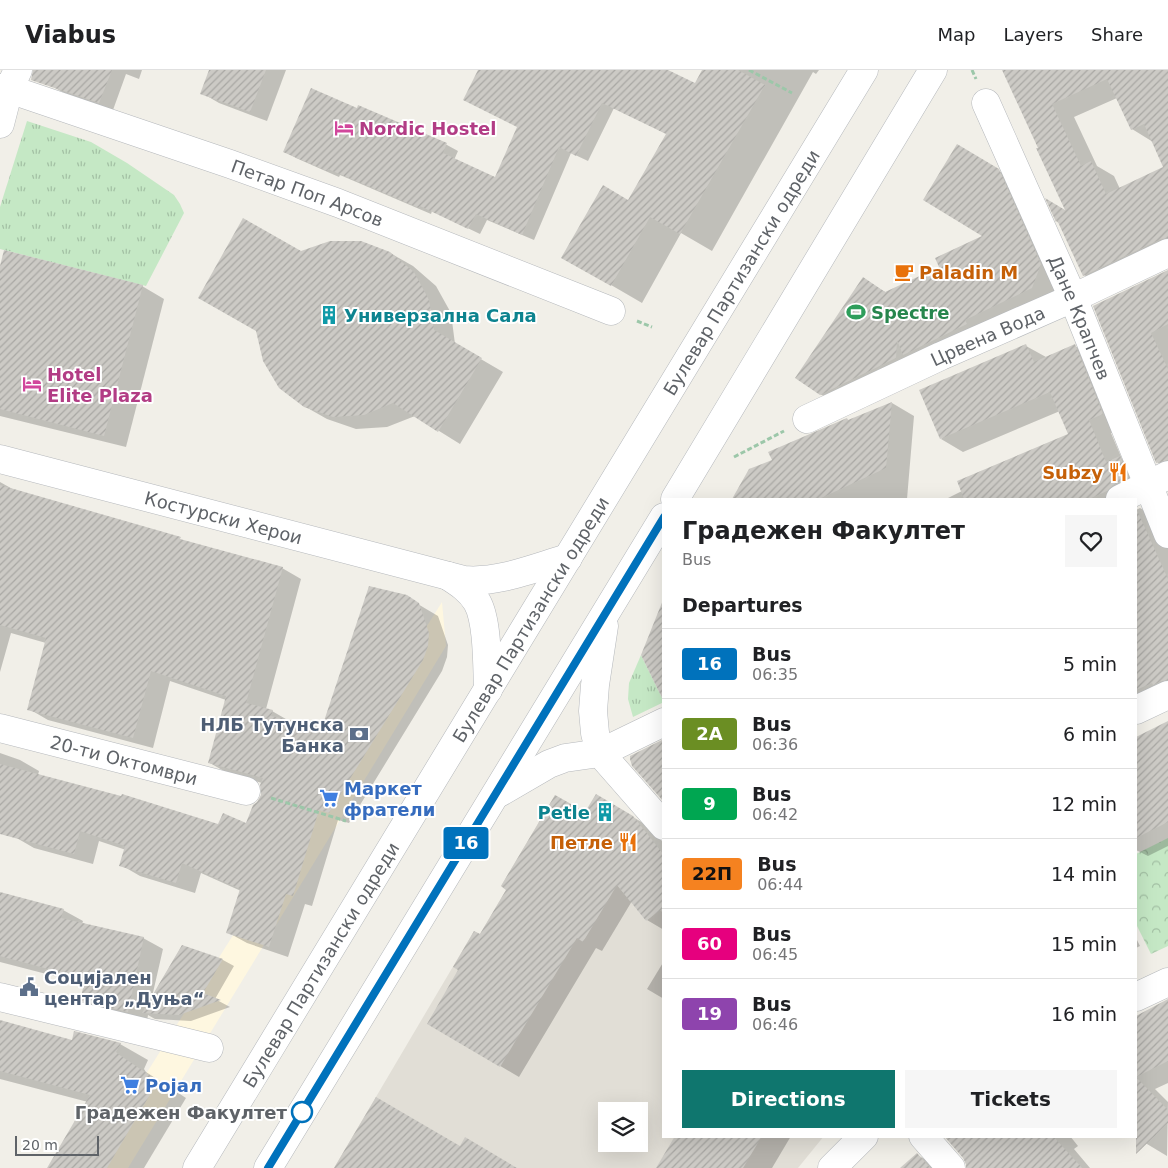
<!DOCTYPE html>
<meta charset="utf-8">
<style>
:root{--surface:#fff;--page:#f6f6f6;--text:#202124;--muted:#757577;--line:#e0e0e0;--accent:#0f766e}
body{margin:0;font-family:"DejaVu Sans",sans-serif;background:var(--page);color:var(--text);height:100vh;display:flex;flex-direction:column;font-size:19px;white-space:nowrap}
*{box-sizing:border-box;margin:0}
p{font-size:16px;color:var(--muted)}
.icon{flex:none;width:28px;height:28px;fill:none;stroke:currentColor;stroke-width:2;stroke-linecap:round;stroke-linejoin:round}
.map{position:relative;flex:1;overflow:hidden}
.details{position:absolute;left:662px;top:428px;width:475px;height:640px;display:flex;flex-direction:column;background:var(--surface);border-radius:0px;box-shadow:0 5px 20px #0002}
.details>*{flex:none}
.badge{padding:0 10px;border-radius:4px;font-size:18px;line-height:32px}
.controls{position:absolute;left:598px;top:1032px;display:grid;gap:10px}
.controls a{display:grid;place-items:center;width:50px;height:50px;border-radius:0px;background:var(--surface);box-shadow:0 5px 20px #0002;font-size:25px}
.scale{position:absolute;left:15px;bottom:12px;width:84px;box-sizing:border-box;padding-left:5px;border:2px solid #5f6368;border-top:0;font-size:14px;line-height:18px;white-space:nowrap;color:#5f6368;-webkit-text-stroke:4px #fff;paint-order:stroke}
.map>.badge{position:absolute;translate:-50% -50%;box-shadow:0 0 0 2px #fff}
h2{padding:0 20px;font-size:19px;line-height:45px}
.round{display:grid;place-items:center;flex:none;width:52px;height:52px;border-radius:0px;background:var(--page)}
.overview{display:flex;align-items:center;justify-content:space-between;height:85px;padding:0 20px}
h1{font-size:24px;font-weight:600;line-height:38px}
.primary-button{display:flex;gap:10px;margin-top:auto;padding:10px 20px}
.primary-button a{flex:1;height:58px;border-radius:0px;background:var(--accent);color:#fff;font-size:20px;font-weight:600;line-height:58px;text-align:center}
.primary-button a+a{background:var(--page);color:var(--text)}
ul{padding:0;list-style:none}
li{display:flex;align-items:center;gap:15px;height:70px;padding:0 20px;border-top:1px solid var(--line)}
li div{flex:1}
li b{display:block;font-size:19px}
li em{font-style:normal}
li .badge{min-width:55px;font-weight:700;text-align:center}
header{display:flex;align-items:center;gap:30px;box-sizing:border-box;height:70px;padding:0 25px;background:var(--surface);border-bottom:1px solid var(--line)}
header strong{font-size:24px}
nav{display:flex;gap:28px;margin-inline-start:auto;font-size:18px}
.map>svg:first-child{display:block}
.commercial{fill:#fef7e0}
.education{fill:#e1ded6;fill-rule:evenodd}
.grass{fill:url(#grass-tufts)}
.forest{fill:url(#forest-crowns)}
.shadow{fill:#0003;fill-rule:evenodd}
.building{fill:url(#building-hatch);fill-rule:evenodd}
.lines{fill:none;stroke-linecap:round;stroke-linejoin:round}
.minor-casing{stroke:#b5b8bc;stroke-width:29}
.path{stroke:#9cc7a9;stroke-width:3;stroke-dasharray:5 2.5;stroke-linecap:butt}
.minor{stroke:#fff;stroke-width:28}
.line-casing{stroke:#fff;stroke-width:11}
.line{stroke:#0072bc;stroke-width:8}
.stop-dot{fill:#fff;stroke:#0072bc;stroke-width:2.5}
.labels{text-anchor:middle;dominant-baseline:central;stroke-width:4;stroke-linejoin:round;paint-order:stroke}
.hotel-label{font-size:18px;font-weight:bold;fill:#b23c85;stroke:#fff;text-anchor:start}
.street-label{font-size:18px;fill:#5f6368;stroke:#fff}
.food-label{font-size:18px;font-weight:bold;fill:#c56008;stroke:#fff;text-anchor:end}
.leisure-label{font-size:18px;font-weight:bold;fill:#27864d;stroke:#fff;text-anchor:start}
.culture-label{font-size:18px;font-weight:bold;fill:#0d838f;stroke:#fff;text-anchor:start}
.service-label{font-size:18px;font-weight:bold;fill:#4e5e75;stroke:#fff;text-anchor:end}
.shop-label{font-size:18px;font-weight:bold;fill:#366cbe;stroke:#fff;text-anchor:start}
.stop-label{font-size:18px;font-weight:bold;fill:#5f6368;stroke:#fff;text-anchor:end}
</style>
<header>
<strong>Viabus</strong>
<nav><a>Map</a><a>Layers</a><a>Share</a></nav>
</header>
<div class="map">
<svg width="1168" height="1098" viewBox="0 0 1168 1098">
<defs>
<pattern id="grass-tufts" width="24" height="20" patternUnits="userSpaceOnUse" patternTransform="scale(1.25)"><rect width="24" height="20" fill="#c5e8c5"/><path d="M3 7l-1-3M5 7V3M7 7l1-3M15 17l-1-3M17 17v-4M19 17l1-3" fill="none" stroke="#a3c0a4"/></pattern>
<pattern id="forest-crowns" width="20" height="18" patternUnits="userSpaceOnUse" patternTransform="scale(1.25)"><rect width="20" height="18" fill="#c5e8c5"/><path d="M2 6a3 3 0 1 1 6 0M12 15a3 3 0 1 1 6 0" fill="none" stroke="#a3c0a4"/></pattern>
<pattern id="building-hatch" width="6" height="6" patternUnits="userSpaceOnUse" patternTransform="scale(1.25)"><rect width="6" height="6" fill="#cccac5"/><path d="M-1 1l2-2M0 6l6-6M5 7l2-2" fill="none" stroke="#a9a8a4"/></pattern>
</defs>
<rect width="100%" height="100%" fill="#f1efe8"/>
<path class="commercial" d="M442 532 446 576 128 1098H87Z"/>
<path class="education" d="M555 725 585 742 600 794 646 851 660 840 664 844V1066H824L798 1098H334L474 861 480 864 506 820 501 816ZM606 1041H639V1074H606Z"/>
<g class="grass">
<path d="M27 51 91 72 127 93 174 125 180 134 184 143 146 216 0 179V137Z"/>
<path d="M641 585 664 632 633 647 628 629 629 613Z"/>
</g>
<path class="forest" d="M1168 768V876L1151 884 1136 854V784Z"/>
<g class="shadow">
<path d="M56 0H142L139 9 126 4 113 40 64 23 50 15Z"/>
<path d="M211 0H286L267 51 219 33 202 23Z"/>
<path d="M480 0H665L674 57 708 0H819L816 4 813 2 712 181 681 163 642 233 563 187 629 131 667 64 614 38 588 91 571 83 534 170 487 150 480 164 432 141 431 144 340 105 339 107 296 88 285 82 357 39 358 37 447 75 458 81 454 90 495 109 518 57Z"/>
<path d="M1014 0H1168V189L1107 218 1084 205 1060 153 1057 152 1048 131 1068 142 1039 78ZM1117 28 1132 59 1153 72 1165 98 1120 119 1114 106 1097 96 1074 47Z"/>
<path d="M977 88 1019 113 1061 206 1052 229 841 336 820 324 863 209 887 223 941 197 984 166Z"/>
<path d="M301 183H390L413 196 436 216 451 243 455 274 503 302 460 374 415 346 387 357 356 359 327 349 304 336Z"/>
<path d="M0 201 142 216 164 229 126 377 0 346Z"/>
<path d="M1168 202V399L1157 392 1095 237Z"/>
<path d="M1026 276 1046 287 1075 276 1098 289 1125 357 1111 363 1122 389 1143 401 1135 429H946L962 421 1069 364 1060 341 963 382 941 369Z"/>
<path d="M892 333 914 346 907 429H733L773 390 846 349 850 351Z"/>
<path d="M0 412 16 421 180 469 186 472 282 498 301 509 266 639 272 641 291 652 323 658 406 527 438 546 448 575 447 587 442 601 349 753 338 750 312 836 305 834 288 887 247 873 227 862 241 821 201 803 195 823 140 806 121 795 126 780 99 771 93 794 34 778 15 767 0 762V683L20 690 39 701 38 705 219 755H246L262 726V713L229 704 210 693 226 630 170 611 153 678 48 650 29 639 46 573 11 563 0 602Z"/>
<path d="M1140 438 1163 451 1168 464V629L1136 631V440Z"/>
<path d="M1168 652V776L1148 786 1136 780V668Z"/>
<path d="M596 726 652 758 664 774V860L647 850 632 831 602 881 596 878 519 1007 428 953 480 866 586 744Z"/>
<path d="M0 823 63 840 83 851 82 854 143 868 163 879 152 927 182 876 223 890 234 896 215 929 230 937 191 951 155 949 148 945 147 952 101 941 82 930 85 914 0 892Z"/>
<path d="M1136 868 1140 876 1136 878Z"/>
<path d="M664 891V929L647 919Z"/>
<path d="M1168 931V1013L1155 1019 1168 1032 1167 1086 1147 1074 1136 1063V947Z"/>
<path d="M0 952 73 971 120 974 148 990 144 999 146 1002 186 1028 144 1098H48L88 1032 0 1009Z"/>
<path d="M677 1066H791L772 1098H658Z"/>
<path d="M946 1066H1070L1078 1076 1074 1079 1090 1098H967L964 1087Z"/>
<path d="M917 1085 938 1096 939 1098H902Z"/>
</g>
<g class="building">
<path d="M33 0H112L99 33 31 10Z"/>
<path d="M209 0H266L250 42 200 24Z"/>
<path d="M478 0H668L695 13 702 0H738L765 15 680 164 650 147 611 216 561 188 603 115 628 130 666 64 602 33 576 86 559 77 522 165 476 144 468 159 420 136 419 138 328 99 327 101 283 82 311 18 357 38 358 35 447 73 443 83 495 107 517 57 463 30Z"/>
<path d="M1002 0H1168V168L1161 169 1083 206 1057 150 1056 152 1045 128 1065 140 1036 78H1038ZM1107 9 1131 60 1144 54 1163 97 1106 124 1091 91 1081 96 1052 34Z"/>
<path d="M957 74 999 99 1041 194 1032 218 965 250 967 254 903 285 897 270 896 288 820 325 795 308 863 207 885 222 939 197 935 188 982 166 923 130Z"/>
<path d="M243 148 301 181 330 171H361L390 182 414 202 429 230 434 260 482 288 438 362 393 333 364 345 333 347 304 337 279 318 263 291 256 261 198 228Z"/>
<path d="M4 180 143 215 104 366 0 339V196Z"/>
<path d="M1168 200V254L1151 263 1168 299V390L1156 393 1093 236Z"/>
<path d="M1026 274 1034 292 1075 274 1103 344 1089 350 1106 392 1120 386 1128 407 1113 415 1107 421 1089 429H964L957 411 1068 364 1050 322 940 369 919 320Z"/>
<path d="M892 332 886 398 819 429H732L749 399 772 390 768 382 847 348 848 350Z"/>
<path d="M0 415 181 467 180 469 283 497 246 633 273 640 271 646 322 657 369 516 407 525 419 533 429 563 428 576 423 590 329 743 319 740 293 826 286 824 269 877 226 863 240 819 182 793 176 813 119 796 125 776 80 761 74 784 0 764V694L121 726 122 724 218 754 223 743 246 753 253 735 257 732 261 725 260 715 263 708 208 693 226 626 151 601 133 668 27 640 46 568 0 555Z"/>
<path d="M1136 438 1168 509V610L1161 611 1153 615 1152 613 1136 620Z"/>
<path d="M663 530H664V632L641 585Z"/>
<path d="M1168 651V752L1136 768V667Z"/>
<path d="M664 669V732L632 696 630 689V686Z"/>
<path d="M596 724 633 746 664 785V837L646 851 617 815 583 872 577 868 500 997 427 954 458 900 453 897 474 861 480 864 506 820 501 816 555 725 585 742Z"/>
<path d="M0 822 64 839 61 848 144 867 128 942 80 931 85 909 0 886Z"/>
<path d="M182 875 223 889 203 923 221 930 179 945 142 943Z"/>
<path d="M1168 929V991L1136 1007V946Z"/>
<path d="M0 950 72 970 74 961 121 973 116 982 118 984 158 1011 107 1098H47L90 1025 0 1001Z"/>
<path d="M1136 1007 1168 1040V1053L1136 1084Z"/>
<path d="M376 1027 460 1076 465 1067 517 1098H334Z"/>
<path d="M675 1066H762L743 1098H656Z"/>
<path d="M944 1066H1053L1082 1098H966V1094L963 1088Z"/>
<path d="M917 1083 930 1098H900Z"/>
</g>
<g class="lines">
<g class="minor-casing">
<g id="minor">
<path id="s1" d="M0 18 9 19 230 94 338 133 611 241"/>
<path id="s2" d="M986 33 1073 228 1168 464"/>
<path d="M0 54 9 19 18 0"/>
<path id="s3" d="M807 349 941 286 1073 228 1168 183"/>
<path id="s4" d="M0 389 464 510C499 513 534 498 568 488"/>
<path d="M675 429 933 0"/>
<path d="M1120 429 1168 405"/>
<path d="M448 506C459 513 470 520 477 532 488 551 487 597 488 620"/>
<path d="M604 556 595 615 593 641 595 663 600 683 664 756"/>
<path d="M1136 640 1168 625"/>
<path id="s5" d="M0 658 246 721"/>
<path d="M499 723 549 694 565 688 600 683 664 652"/>
<path d="M0 927 209 978"/>
<path d="M1136 927 1168 912"/>
<path d="M923 1066 951 1098"/>
<path id="s6" d="M197 1098 864 0"/>
<path d="M268 1098 664 447"/>
<path d="M832 1098 864 1066"/>
</g>
</g>
<g class="path">
<path d="M749 0 792 23"/>
<path d="M972 0 976 9"/>
<path d="M637 251 652 257"/>
<path d="M734 387 784 361"/>
<path d="M271 728 346 751"/>
</g>
<use href="#minor" class="minor"/>
</g>
<g class="lines">
<g class="line-casing">
<path id="line" d="M268 1098 664 447"/>
</g>
<use href="#line" class="line"/>
</g>
<defs>
<g id="hotel-bare" transform="scale(1.5)"><path d="M-6-4.5h1.5V1H6V5H4.5V3h-9V5H-6ZM-4 0a1.8 1.8 0 1 1 3.6 0ZM.5 0V-2.5h3Q6-2.5 6 0Z" fill="#d1479c" stroke="#fff" stroke-width="2.5" paint-order="stroke"/></g>
<g id="cafe-bare" transform="scale(1.5)"><path d="M-5.5-4.5H6V0H3Q3 3.5 0 3.5H-2.5Q-5.5 3.5-5.5 0ZM3-3.2v2h1.7v-2ZM-6 4.5H4V6H-6Z" fill="#e8710a" stroke="#fff" stroke-width="2.5" paint-order="stroke"/></g>
<g id="stadium-bare" transform="scale(1.5)"><path d="M0-5a6.5 5 0 1 0 0 10a6.5 5 0 1 0 0-10ZM-3.5-1.8h7v3.6h-7Z" fill="#2e9e5b" stroke="#fff" stroke-width="2.5" paint-order="stroke"/></g>
<g id="building-bare" transform="scale(1.5)"><path d="M-4-6H4V6H1V3H-1V6H-4ZM-2.5-4.3h1.7v1.8h-1.7ZM.8-4.3h1.7v1.8H.8ZM-2.5-1h1.7V.8h-1.7ZM.8-1h1.7V.8H.8Z" fill="#0f9aa8" stroke="#fff" stroke-width="2.5" paint-order="stroke"/></g>
<g id="restaurant-bare" transform="scale(1.5)"><path d="M-5-6h1v4h1v-4h1v4h1v-4h1v5L-1.5 .5V6h-2V.5L-5-1ZM5-6V6H3V1.5H1.5Q1.5-4 5-6Z" fill="#e8710a" stroke="#fff" stroke-width="2.5" paint-order="stroke"/></g>
<g id="bank-bare" transform="scale(1.5)"><path d="M-6-4H6V4H-6ZM0-2.3a2.3 2.3 0 1 0 0 4.6a2.3 2.3 0 1 0 0-4.6Z" fill="#5c6f8a" stroke="#fff" stroke-width="2.5" paint-order="stroke"/></g>
<g id="supermarket-bare" transform="scale(1.5)"><path d="M-6-5.5h2.5l.6 2H6L4.5 2H-2.5L-4.4-4H-6ZM-1.5 3.2a1.3 1.3 0 1 0 .1 0ZM3 3.2a1.3 1.3 0 1 0 .1 0Z" fill="#3f7fe0" stroke="#fff" stroke-width="2.5" paint-order="stroke"/></g>
<g id="civic-bare" transform="scale(1.5)"><path d="M-.6-6.5H3V-4.5H.6V-3L4-1V1h2V6H-6V1h2V-1L-.6-3ZM-1.2 2.5V6h2.4V2.5Z" fill="#5c6f8a" stroke="#fff" stroke-width="2.5" paint-order="stroke"/></g>
</defs>
<g fill-rule="evenodd">
<use href="#hotel-bare" x="344" y="58"/>
<use href="#cafe-bare" x="904" y="202"/>
<use href="#stadium-bare" x="856" y="242"/>
<use href="#building-bare" x="329" y="245"/>
<use href="#hotel-bare" x="32" y="314"/>
<use href="#restaurant-bare" x="1118" y="402"/>
<use href="#bank-bare" x="359" y="664"/>
<use href="#supermarket-bare" x="329" y="728"/>
<use href="#building-bare" x="605" y="742"/>
<use href="#restaurant-bare" x="628" y="772"/>
<use href="#civic-bare" x="29" y="917"/>
<use href="#supermarket-bare" x="130" y="1015"/>
</g>
<circle class="stop-dot" cx="302" cy="1042" r="10"/>
<g class="labels">
<g class="hotel-label">
<text x="359" y="58">Nordic Hostel</text>
<text x="47" y="304">Hotel<tspan x="47" dy="21">Elite Plaza</tspan></text>
</g>
<g class="street-label">
<text stroke="none"><textPath href="#s1" startOffset="325">Петар Поп Арсов</textPath></text>
<text stroke="none"><textPath href="#s6" startOffset="1048">Булевар Партизански одреди</textPath></text>
<text stroke="none"><textPath href="#s2" startOffset="234">Дане Крапчев</textPath></text>
<text stroke="none"><textPath href="#s3" startOffset="199">Црвена Вода</textPath></text>
<text stroke="none"><textPath href="#s4" startOffset="231">Костурски Херои</textPath></text>
<text stroke="none"><textPath href="#s6" startOffset="642">Булевар Партизански одреди</textPath></text>
<text stroke="none"><textPath href="#s5" startOffset="128">20-ти Октомври</textPath></text>
<text stroke="none"><textPath href="#s6" startOffset="238">Булевар Партизански одреди</textPath></text>
</g>
<g class="food-label">
<text x="919" y="202" text-anchor="start">Paladin M</text>
<text x="1103" y="402">Subzy</text>
<text x="613" y="772">Петле</text>
</g>
<g class="leisure-label">
<text x="871" y="242">Spectre</text>
</g>
<g class="culture-label">
<text x="344" y="245">Универзална Сала</text>
<text x="590" y="742" text-anchor="end">Petle</text>
</g>
<g class="service-label">
<text x="344" y="654">НЛБ Тутунска<tspan x="344" dy="21">Банка</tspan></text>
<text x="44" y="907" text-anchor="start">Социјален<tspan x="44" dy="21">центар „Дуња“</tspan></text>
</g>
<g class="shop-label">
<text x="344" y="718">Маркет<tspan x="344" dy="21">фратели</tspan></text>
<text x="145" y="1015">Ројал</text>
</g>
<g class="stop-label">
<text x="287" y="1042">Градежен Факултет</text>
</g>
</g>
</svg>
<div class="controls">
<a><svg class="icon" aria-label="layers" viewBox="0 0 24 24"><path d="M12 4l9 5-9 5-9-5zM3 14l9 5 9-5"/></svg></a>
</div>
<div class="scale">20 m</div>
<b class="badge" style="left:466px;top:773px;background:#0072bc;color:#fff">16</b>
<section class="details">
<div class="overview"><div><h1>Градежен Факултет</h1><p>Bus</p></div><a class="round"><svg class="icon" aria-label="heart" viewBox="0 0 24 24"><path d="M12 20l-8-8c-3-5 5-10 8-4 3-6 11-1 8 4z"/></svg></a></div>
<h2>Departures</h2>
<ul>
<li><span class="badge" style="background:#0072bc;color:#fff">16</span><div><b>Bus</b><p>06:35</p></div><em>5 min</em></li>
<li><span class="badge" style="background:#6b8e23;color:#fff">2A</span><div><b>Bus</b><p>06:36</p></div><em>6 min</em></li>
<li><span class="badge" style="background:#00a651;color:#fff">9</span><div><b>Bus</b><p>06:42</p></div><em>12 min</em></li>
<li><span class="badge" style="background:#f58220;color:#111">22П</span><div><b>Bus</b><p>06:44</p></div><em>14 min</em></li>
<li><span class="badge" style="background:#e6007e;color:#fff">60</span><div><b>Bus</b><p>06:45</p></div><em>15 min</em></li>
<li><span class="badge" style="background:#8e44ad;color:#fff">19</span><div><b>Bus</b><p>06:46</p></div><em>16 min</em></li>
</ul>
<div class="primary-button"><a>Directions</a><a>Tickets</a></div>
</section>
</div>
